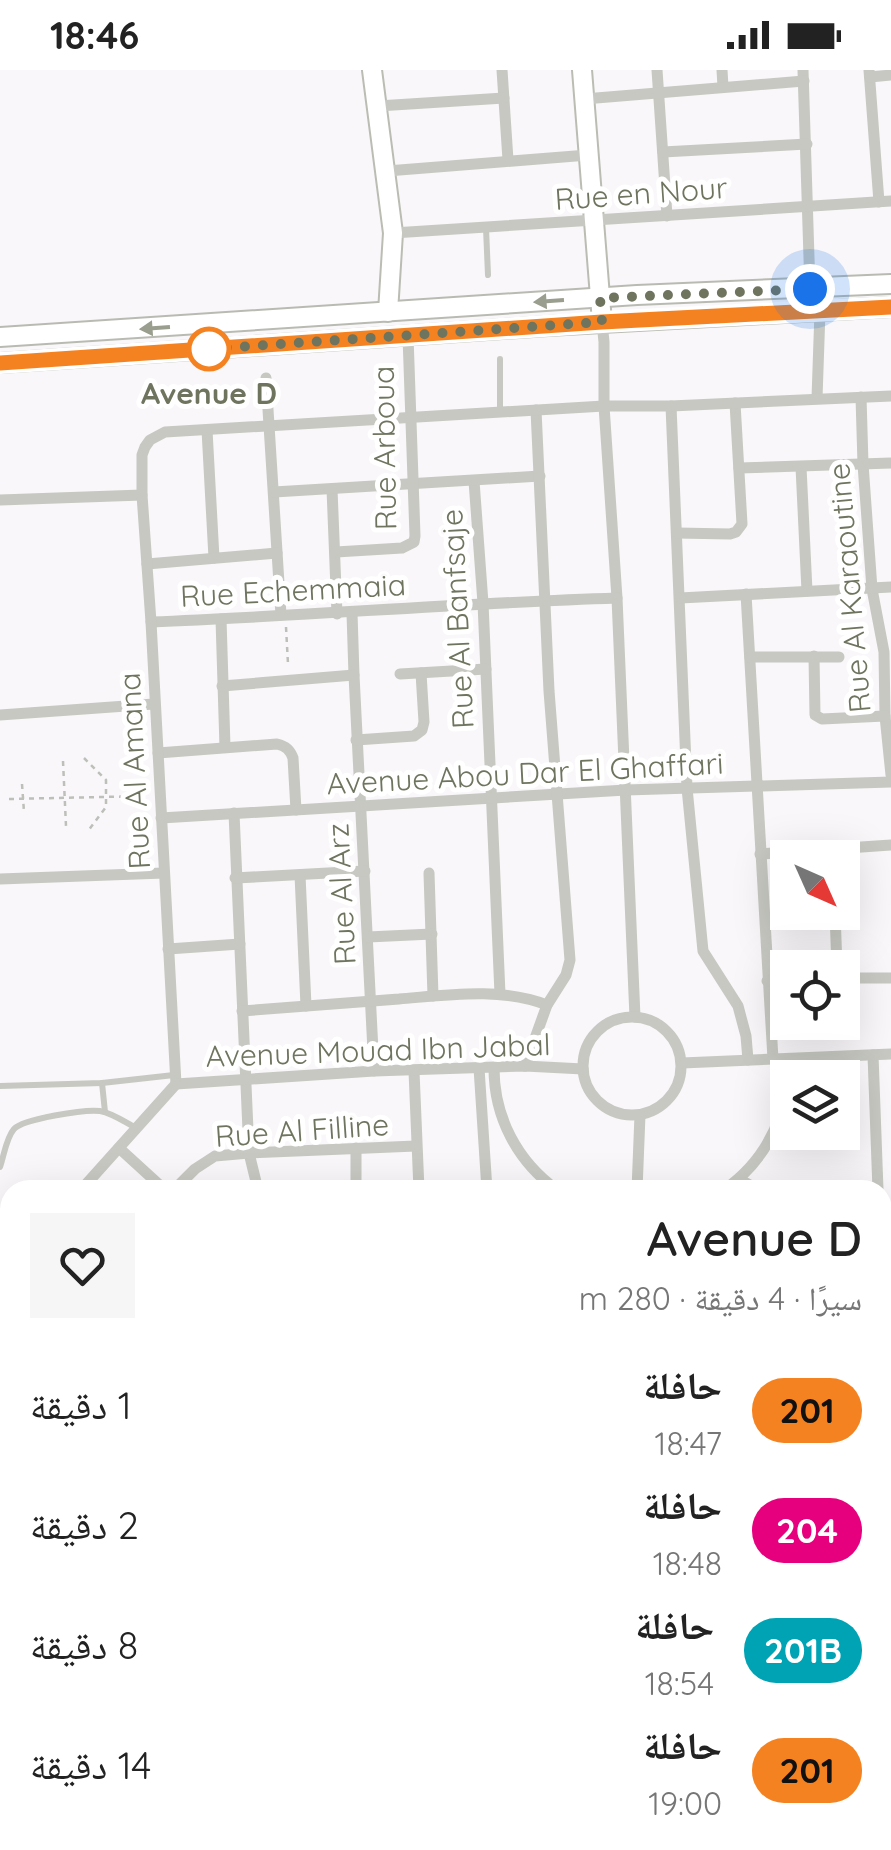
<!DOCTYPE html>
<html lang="ar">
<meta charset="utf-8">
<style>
:root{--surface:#fff;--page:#f6f6f6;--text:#222;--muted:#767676}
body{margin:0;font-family:Quicksand,"Noto Naskh Arabic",sans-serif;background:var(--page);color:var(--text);direction:rtl;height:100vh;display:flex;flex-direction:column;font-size:38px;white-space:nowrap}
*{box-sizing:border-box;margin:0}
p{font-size:32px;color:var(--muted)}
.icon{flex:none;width:55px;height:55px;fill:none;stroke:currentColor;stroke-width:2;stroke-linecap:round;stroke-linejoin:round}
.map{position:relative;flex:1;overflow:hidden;direction:ltr}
.drawer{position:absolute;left:0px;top:1110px;width:892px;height:670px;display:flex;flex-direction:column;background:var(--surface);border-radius:30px 30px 0 0;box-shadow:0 10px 40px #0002;direction:rtl}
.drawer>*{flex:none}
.badge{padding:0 20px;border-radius:32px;font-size:35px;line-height:65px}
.needle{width:65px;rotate:135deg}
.controls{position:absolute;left:770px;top:770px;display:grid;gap:20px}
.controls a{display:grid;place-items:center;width:90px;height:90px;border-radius:0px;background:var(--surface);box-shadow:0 10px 40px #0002;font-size:50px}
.you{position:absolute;width:50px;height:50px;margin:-25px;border:8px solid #fff;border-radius:50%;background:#1a73e8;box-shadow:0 0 0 15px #1a73e833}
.map>.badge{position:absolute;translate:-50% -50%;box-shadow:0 0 0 5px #fff}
.round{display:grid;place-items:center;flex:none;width:105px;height:105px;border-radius:0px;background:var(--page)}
.headline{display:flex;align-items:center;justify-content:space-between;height:170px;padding:0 30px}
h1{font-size:48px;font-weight:600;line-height:75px}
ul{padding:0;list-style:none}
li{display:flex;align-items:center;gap:30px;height:120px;padding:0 30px}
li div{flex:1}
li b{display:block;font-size:38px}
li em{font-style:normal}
li .badge{min-width:110px;font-weight:700;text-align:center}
.status{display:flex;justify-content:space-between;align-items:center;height:70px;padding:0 50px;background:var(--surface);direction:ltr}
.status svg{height:28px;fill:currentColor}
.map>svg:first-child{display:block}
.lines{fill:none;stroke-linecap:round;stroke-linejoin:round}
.secondary-casing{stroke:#bbbdb3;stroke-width:22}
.primary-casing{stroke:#b9bbb2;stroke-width:22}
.path{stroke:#bdbfb9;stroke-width:2.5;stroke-dasharray:5 5;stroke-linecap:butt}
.lane{stroke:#c6c8c1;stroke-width:6}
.street{stroke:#c6c8c1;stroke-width:11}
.secondary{stroke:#fff;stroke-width:18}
.primary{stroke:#fff;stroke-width:18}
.oneway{fill:#9a9e8e}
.line-casing{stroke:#fff;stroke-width:22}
.line{stroke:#f58220;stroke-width:15}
.walk{stroke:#6e745e;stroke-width:10;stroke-dasharray:0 18}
.stop-dot{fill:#fff;stroke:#f58220;stroke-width:5}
.labels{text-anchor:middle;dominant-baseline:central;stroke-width:10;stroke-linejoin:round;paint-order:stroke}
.street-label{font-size:30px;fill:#6e745e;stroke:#fff}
.stop-label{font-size:30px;font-weight:bold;fill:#6e745e;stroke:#fff}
</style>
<div class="status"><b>18:46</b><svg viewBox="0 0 49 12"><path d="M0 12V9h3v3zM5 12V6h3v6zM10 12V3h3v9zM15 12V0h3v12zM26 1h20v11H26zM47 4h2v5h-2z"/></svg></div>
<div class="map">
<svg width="891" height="1780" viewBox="0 0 891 1780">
<rect width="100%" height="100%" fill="#f9f7f9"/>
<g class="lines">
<g class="secondary-casing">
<g id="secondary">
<path d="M372 0 393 163 388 242"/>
<path d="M582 0 602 252"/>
</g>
</g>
<g class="primary-casing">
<g id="primary">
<path d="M0 267 637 225 891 214"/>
<path d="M0 293 548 256 891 237"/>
</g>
</g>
<g class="path">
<path d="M286 557 288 594"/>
<path d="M84 688 106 710V737L88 761"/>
<path d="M63 691 66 756"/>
<path d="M22 714 24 742"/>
<path d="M9 729 149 726"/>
<path d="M0 1628 10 1630"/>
</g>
<g class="lane">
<path d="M486 158 488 205"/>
<path d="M500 289V340"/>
<path d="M102 1013 105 1042"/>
<path d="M0 1016 102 1013 174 1005"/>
<path d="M0 1097C4 1086 6 1068 14 1059 23 1049 85 1039 100 1041 112 1043 125 1052 136 1058"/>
<path d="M740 1107 764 1120"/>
</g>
<g class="street">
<path d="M502 0 508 90"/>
<path d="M657 0 667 146"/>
<path d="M722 0 723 17"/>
<path d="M803 0 810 219"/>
<path d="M869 0 879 132"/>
<path d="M870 7 891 5"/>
<path d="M584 29 804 11"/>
<path d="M378 36 504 28"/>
<path d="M663 82 807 74"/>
<path d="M387 101 588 85"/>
<path d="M393 163 891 131"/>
<path d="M602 252 604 272V336L617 528 635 947"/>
<path d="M266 308 281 545"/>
<path d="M861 327 863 394 872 519 884 582 885 646 891 705"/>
<path d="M817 328 820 241"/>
<path d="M671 336 687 718 703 881 738 936 746 966 748 990"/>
<path d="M207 360 214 488"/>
<path d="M801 397 807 521"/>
<path d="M739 398 891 393"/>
<path d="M474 411 483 533 500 924"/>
<path d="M332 419 337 544"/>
<path d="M274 422 540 406"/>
<path d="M0 430 142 425"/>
<path d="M677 463 730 464 736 462 742 454 735 333"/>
<path d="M336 482 402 478 414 472 415 466 408 266"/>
<path d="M147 494 277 483"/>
<path d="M746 524 773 989"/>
<path d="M680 528 891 517"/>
<path d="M352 543 354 605"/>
<path d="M221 549 225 677"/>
<path d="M151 552C306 546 461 533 617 528"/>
<path d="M814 586 815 645 822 649 885 646"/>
<path d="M750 587H839"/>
<path d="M400 604 486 599"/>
<path d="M222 616 354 605 374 1001"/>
<path d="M0 645 154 634"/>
<path d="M356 670 414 666 422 660 424 652 421 603"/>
<path d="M158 683 277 674C286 676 290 680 293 688L296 740"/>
<path d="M234 743 249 1083 258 1120"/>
<path d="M161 748 626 720 891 712"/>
<path d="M760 784 891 775"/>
<path d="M429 803 433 926"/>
<path d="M300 805 306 936"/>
<path d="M235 808 365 801"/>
<path d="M0 809 164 803"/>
<path d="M835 842 837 898"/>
<path d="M368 867 432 864"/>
<path d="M168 879 240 874"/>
<path d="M842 908H891"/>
<path d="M767 911 788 910"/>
<path d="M242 941C295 937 347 933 399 929 448 925 501 917 547 935"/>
<circle cx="632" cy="996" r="49"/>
<path d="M873 985 878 1120"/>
<path d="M682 993 891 984"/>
<path d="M525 996 547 935 566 905 570 890 549 621 536 340"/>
<path d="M479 998 487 1120"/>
<path d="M494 998C494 1047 517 1091 557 1120"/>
<path d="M414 1001 419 1120"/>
<path d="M176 1014 151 552 142 425V385L145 377 150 370 165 362 604 336H671L891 326"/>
<path d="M176 1014 374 1001 525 996 583 999"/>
<path d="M119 1078 165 1120"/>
<path d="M356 1078V1120"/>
<path d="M81 1120 176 1014"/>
<path d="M174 1120 195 1099 215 1086 249 1083 416 1076"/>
<path d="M637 1120 640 1045"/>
<path d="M724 1120C761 1094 782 1056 788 1011"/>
<path d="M882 1140 891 1139"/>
<path d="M882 1249 883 1274 891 1281"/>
<path d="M882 1353 891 1342"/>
<path d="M882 1366 891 1374"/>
<path d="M882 1452H891"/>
<path d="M882 1519H891"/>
<path d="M882 1589 891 1588"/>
<path d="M882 1682 891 1680"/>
<path d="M882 1754H891"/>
<path d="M255 1770 273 1776H360L499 1770"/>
<path d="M676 1770 681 1780"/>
</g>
<use href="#secondary" class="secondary"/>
<use href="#primary" class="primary"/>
</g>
<defs><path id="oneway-solid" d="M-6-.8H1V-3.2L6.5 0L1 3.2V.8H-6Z" transform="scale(2.5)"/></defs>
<g class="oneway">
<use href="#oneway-solid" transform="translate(549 231) rotate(176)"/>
<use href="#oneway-solid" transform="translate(155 258) rotate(176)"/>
</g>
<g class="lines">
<g class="line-casing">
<path id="line" d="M0 293 602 252 891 237"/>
</g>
<use href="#line" class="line"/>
<path class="walk" d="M209 279 602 252 600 228 810 219"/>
</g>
<circle class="stop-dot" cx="209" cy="279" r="20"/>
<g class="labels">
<g class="street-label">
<text transform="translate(641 123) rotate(-4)">Rue en Nour</text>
<text transform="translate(384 378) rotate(-91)">Rue Arboua</text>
<text transform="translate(849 518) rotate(-95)">Rue Al Karaoutine</text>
<text transform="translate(293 520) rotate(-3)">Rue Echemmaia</text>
<text transform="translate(457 549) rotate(-93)">Rue Al Banfsaje</text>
<text transform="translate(134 701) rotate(-93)">Rue Al Amana</text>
<text transform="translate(525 703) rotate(-3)">Avenue Abou Dar El Ghaffari</text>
<text transform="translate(341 824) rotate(-93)">Rue Al Arz</text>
<text transform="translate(378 980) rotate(-2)">Avenue Mouad Ibn Jabal</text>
<text transform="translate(302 1060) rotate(-4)">Rue Al Filline</text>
</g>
<g class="stop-label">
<text x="209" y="323">Avenue D</text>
</g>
</g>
</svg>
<div class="controls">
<a><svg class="needle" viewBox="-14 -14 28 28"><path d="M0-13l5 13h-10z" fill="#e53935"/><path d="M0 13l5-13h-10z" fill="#767676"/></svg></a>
<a><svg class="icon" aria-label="locate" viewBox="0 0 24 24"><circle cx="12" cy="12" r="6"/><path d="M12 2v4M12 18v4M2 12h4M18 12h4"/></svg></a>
<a><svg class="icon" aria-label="layers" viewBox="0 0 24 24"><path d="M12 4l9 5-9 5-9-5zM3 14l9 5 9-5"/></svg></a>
</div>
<div class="you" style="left:810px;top:219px"></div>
<section class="drawer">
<div class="headline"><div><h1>Avenue D</h1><p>سيرًا · 4 دقيقة · 280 m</p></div><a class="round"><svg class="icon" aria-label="heart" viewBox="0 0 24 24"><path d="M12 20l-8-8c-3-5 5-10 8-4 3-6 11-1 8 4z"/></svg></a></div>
<ul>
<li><span class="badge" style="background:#f58220;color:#111">201</span><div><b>حافلة</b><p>18:47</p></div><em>1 دقيقة</em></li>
<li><span class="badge" style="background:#e6007e;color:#fff">204</span><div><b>حافلة</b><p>18:48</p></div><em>2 دقيقة</em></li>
<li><span class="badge" style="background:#00a3b4;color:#fff">201B</span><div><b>حافلة</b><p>18:54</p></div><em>8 دقيقة</em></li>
<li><span class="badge" style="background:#f58220;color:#111">201</span><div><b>حافلة</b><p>19:00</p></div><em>14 دقيقة</em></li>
</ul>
</section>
</div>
